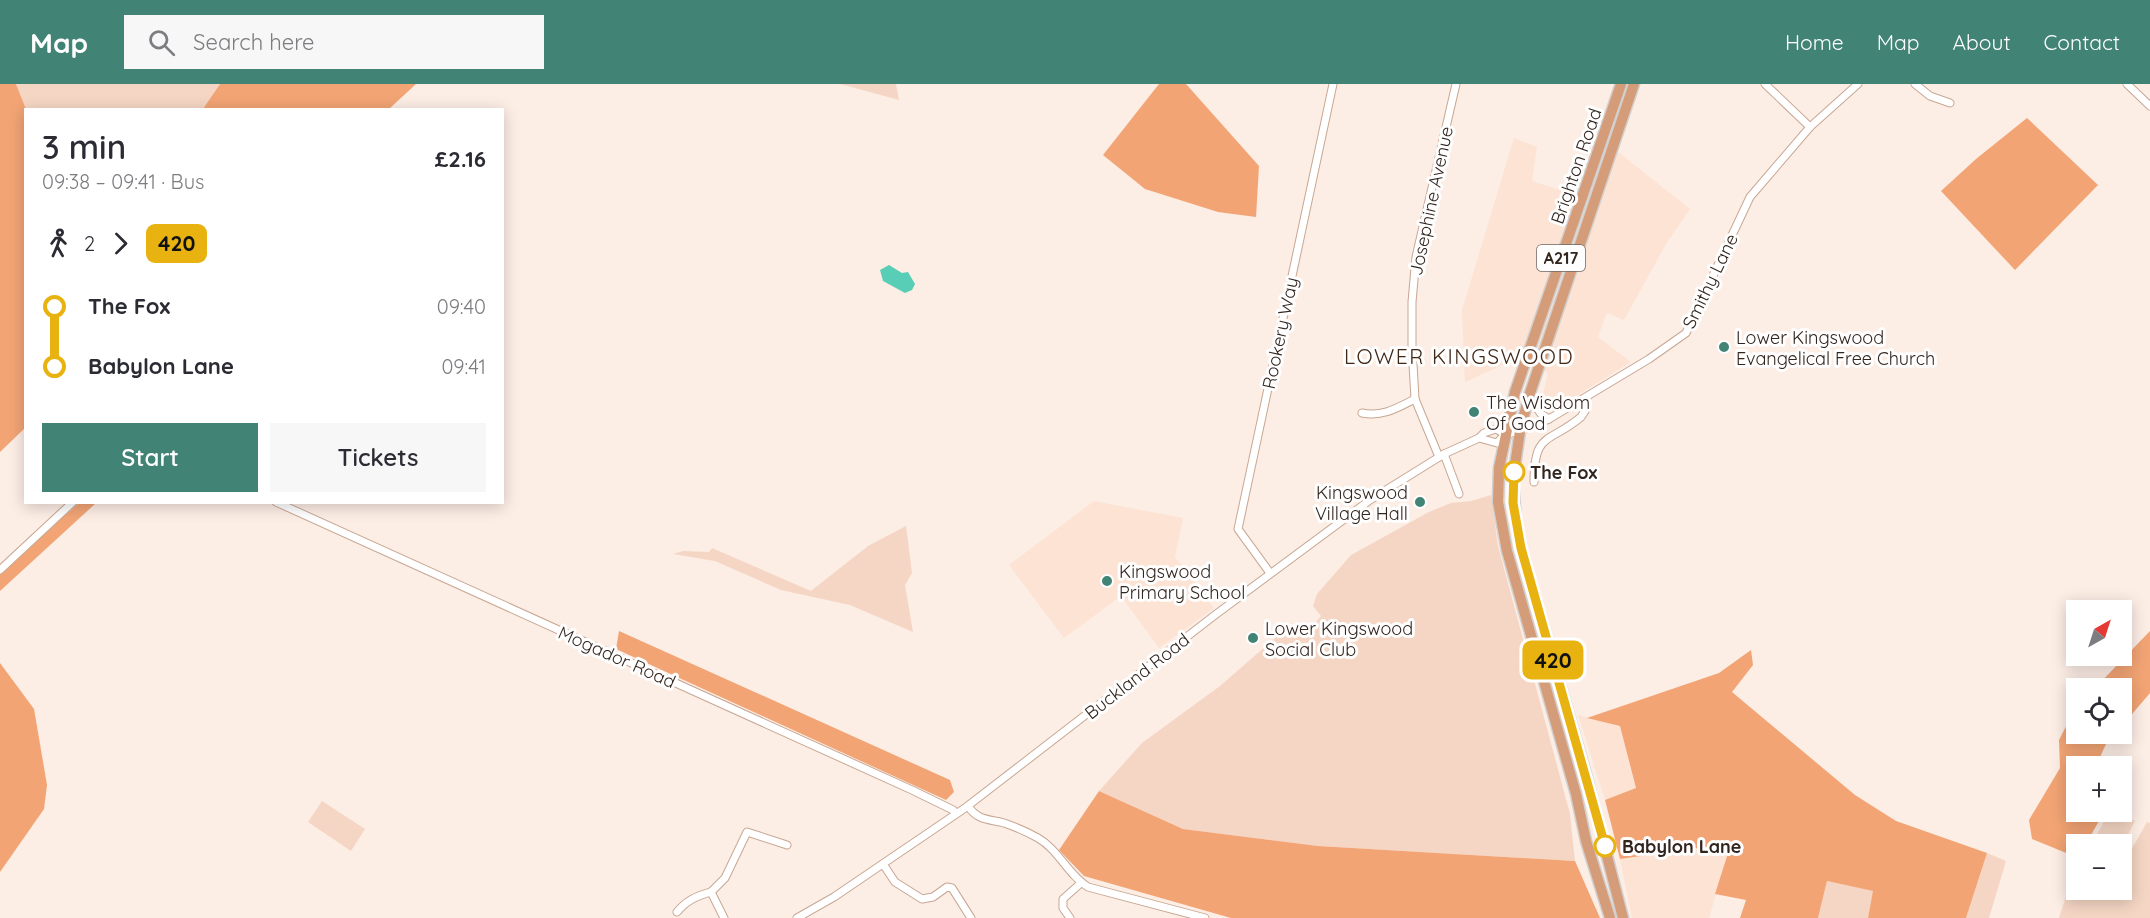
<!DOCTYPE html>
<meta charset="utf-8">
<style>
:root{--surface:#fff;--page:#f7f7f7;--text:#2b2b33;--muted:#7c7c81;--accent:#418375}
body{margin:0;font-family:Quicksand,sans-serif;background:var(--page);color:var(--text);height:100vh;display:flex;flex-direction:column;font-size:22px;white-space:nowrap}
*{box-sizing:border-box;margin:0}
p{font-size:20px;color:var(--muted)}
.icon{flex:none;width:33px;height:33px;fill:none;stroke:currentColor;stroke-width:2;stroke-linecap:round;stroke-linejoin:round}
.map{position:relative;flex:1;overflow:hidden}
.details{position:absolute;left:24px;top:24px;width:480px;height:396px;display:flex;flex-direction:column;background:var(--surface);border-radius:0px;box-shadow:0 3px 15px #0003}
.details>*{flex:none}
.badge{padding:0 12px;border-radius:9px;font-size:21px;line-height:39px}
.needle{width:39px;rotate:39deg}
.controls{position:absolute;left:2066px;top:516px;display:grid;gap:12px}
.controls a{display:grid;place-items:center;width:66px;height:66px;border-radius:0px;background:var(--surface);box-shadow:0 3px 15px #0003;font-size:30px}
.map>.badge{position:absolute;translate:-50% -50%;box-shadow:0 0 0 3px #fff}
.legs{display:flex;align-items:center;gap:9px;height:66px;padding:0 18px;font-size:20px}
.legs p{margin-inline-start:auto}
.headline{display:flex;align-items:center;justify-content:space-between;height:102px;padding:0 18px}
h1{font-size:33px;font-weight:600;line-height:45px}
.primary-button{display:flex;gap:12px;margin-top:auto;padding:12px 18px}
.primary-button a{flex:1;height:69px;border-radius:0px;background:var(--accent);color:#fff;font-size:24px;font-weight:600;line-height:69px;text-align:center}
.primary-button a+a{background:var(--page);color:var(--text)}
ul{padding:0 18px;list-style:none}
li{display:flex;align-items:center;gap:21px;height:60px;font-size:22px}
li i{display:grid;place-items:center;width:9px;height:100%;margin:0 8px;background:currentColor}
li i::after{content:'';width:15px;height:15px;margin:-8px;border:4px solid;border-radius:50%;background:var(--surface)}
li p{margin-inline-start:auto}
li:first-child i{background:linear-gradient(#0000 50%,currentColor 0)}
li:last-child i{background:linear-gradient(currentColor 50%,#0000 0)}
header{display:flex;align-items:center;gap:36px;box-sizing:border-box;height:84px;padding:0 30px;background:var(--accent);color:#fff}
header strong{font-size:28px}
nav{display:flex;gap:33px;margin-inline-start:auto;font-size:21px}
.search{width:420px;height:54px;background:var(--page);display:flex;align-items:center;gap:15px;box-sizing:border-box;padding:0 21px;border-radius:0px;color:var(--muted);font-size:22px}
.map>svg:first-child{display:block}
.built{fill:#fde3d4}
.green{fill:#f5d6c4}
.forest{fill:#f2a474}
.water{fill:#59ceb6}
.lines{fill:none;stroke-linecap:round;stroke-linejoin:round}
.minor-casing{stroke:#c8a793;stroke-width:9}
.trunk-casing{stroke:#d2cfce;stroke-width:13}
.minor{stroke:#fff;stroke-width:7}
.trunk{stroke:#d49c78;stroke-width:10}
.line-1-casing{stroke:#fff;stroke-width:14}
.line-1{stroke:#e8b210;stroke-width:9}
.poi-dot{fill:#418375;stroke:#fefefe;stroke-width:2}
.stop-1-dot{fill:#fff;stroke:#e8b210;stroke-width:3}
.labels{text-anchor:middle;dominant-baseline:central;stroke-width:6;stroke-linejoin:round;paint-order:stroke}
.shield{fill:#fefefe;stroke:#6f6661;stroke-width:1.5}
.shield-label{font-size:16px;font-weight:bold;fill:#32251e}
.street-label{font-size:18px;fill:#32251e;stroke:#fefefe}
.poi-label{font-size:18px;fill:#32251e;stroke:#fefefe;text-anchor:start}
.stop-label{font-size:18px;font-weight:bold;fill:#32251e;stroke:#fefefe;text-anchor:start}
.quarter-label{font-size:21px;letter-spacing:1.5px;fill:#412716;stroke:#fefefe}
</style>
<header>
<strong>Map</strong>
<div class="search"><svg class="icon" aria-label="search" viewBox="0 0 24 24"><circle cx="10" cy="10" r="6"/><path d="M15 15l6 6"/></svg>Search here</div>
<nav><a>Home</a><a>Map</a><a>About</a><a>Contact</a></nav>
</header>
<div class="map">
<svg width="2150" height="834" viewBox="0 0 2150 834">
<rect width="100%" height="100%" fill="#fcede5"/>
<g class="built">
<path d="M1514 54 1537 63 1532 97 1578 112 1618 68 1690 125 1666 160 1624 236 1607 229 1598 253 1631 278 1550 328 1544 327 1540 322 1548 289 1522 272 1465 298 1462 226Z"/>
<path d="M1094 417 1183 434 1175 473 1214 524 1159 564 1121 512 1064 554 1009 481Z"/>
<path d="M1578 631 1620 642 1636 705 1605 716Z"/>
<path d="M1705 763 1729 766 1709 834H1632L1620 775Z"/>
</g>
<g class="green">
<path d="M16 0H220L203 26 26 25Z"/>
<path d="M840 0H896L899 16Z"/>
<path d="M1491 411 1498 462 1570 730 1575 777 1318 762 1183 745 1099 707 1142 659 1220 602 1290 541 1297 553 1304 552 1321 532 1313 522 1317 510 1351 471 1429 428 1451 419 1471 417Z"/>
<path d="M906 442 912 489 905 501 913 548 850 521 781 506 715 477 673 470 683 467 709 468 712 464 811 507 868 462Z"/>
<path d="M322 717 365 745 351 767 308 738Z"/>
<path d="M2109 728H2118L2135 737 2121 764V760H2092Z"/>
<path d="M2147 738 2150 739V834H2059L2076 781V806H2121V784Z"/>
<path d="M1987 769 2006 777 1989 834H1966Z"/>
<path d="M1827 797 1874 807 1868 834H1818Z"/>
</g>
<g class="forest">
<path d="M0 0H16L26 25 25 344 0 368Z"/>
<path d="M220 0H416L389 25H203Z"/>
<path d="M1159 0H1186L1259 82 1256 133 1218 128 1145 105 1103 71Z"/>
<path d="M2027 34 2098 101 2015 186 1941 107 1976 75Z"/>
<path d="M79 419H96L0 507V488Z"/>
<path d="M619 547 950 696 954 708 946 716 616 565Z"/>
<path d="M2150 547V609L2121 643V604H2095Z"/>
<path d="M1751 566 1753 581 1732 608 1855 711 1896 737 1987 769 1966 834H1868L1873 807 1827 797 1818 834H1740L1746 816 1715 810 1729 766 1705 763 1620 775 1605 716 1636 704 1620 642 1587 634 1719 589Z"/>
<path d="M0 579 34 625 47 701 44 725 0 788Z"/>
<path d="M2076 623V650H2115L2106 660 2096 682H2076V728H2104L2086 760H2076V773L2032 755 2029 736 2060 684 2059 656Z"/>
<path d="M1099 707 1183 745 1318 762 1575 777 1600 834H1231L1084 792 1059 766Z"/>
</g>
<path class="water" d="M889 181 902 189 908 188 915 200 912 206 905 209 883 197 880 186Z"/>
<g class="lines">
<g class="minor-casing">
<g id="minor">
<path d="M1765 0 1810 43"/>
<path d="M1915 0 1930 12 1950 19"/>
<path d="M2127 0 2150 22"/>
<path d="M1529 313 1541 330 1549 335"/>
<path d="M1362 329C1383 333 1397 324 1415 315"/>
<path d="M1505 350 1520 347 1549 335 1649 275 1686 249 1750 113 1810 43 1858 0"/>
<path d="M1479 354 1497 359 1505 350"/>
<path d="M1444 370 1459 410"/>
<path d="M1439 373 1415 315 1412 263V218L1416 173 1456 0"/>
<path d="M1534 398C1534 347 1549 360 1581 333L1585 327 1587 313"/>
<path d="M276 418 912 706 953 726 956 729"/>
<path d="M0 486 73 418"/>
<path d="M1270 489 1238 445 1333 0"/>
<path d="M968 722C977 736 988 735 1004 739 1016 743 1027 748 1038 754 1059 766 1068 791 1088 803L1205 834"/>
<path d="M883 780 895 798 922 815 933 813 947 803 952 804 971 834"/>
<path d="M677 828C686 817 696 812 711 808"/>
<path d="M724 834 711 808 725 794 747 748 787 761"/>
<path d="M797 834 834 813 965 724 1215 531 1370 416 1444 370 1479 354 1484 349 1496 345 1505 350"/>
<path d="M1070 834 1063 824V815L1081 799"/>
</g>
</g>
<g class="trunk-casing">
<g id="trunk">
<path d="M1610 834 1586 757 1576 710 1507 467 1498 418 1499 384 1515 308 1621 0"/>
<path d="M1623 834 1585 687 1521 464 1516 439 1513 395 1520 347 1529 312 1634 0"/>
</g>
</g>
<use href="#minor" class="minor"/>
<use href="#trunk" class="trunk"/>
</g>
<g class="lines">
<g class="line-1-casing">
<path id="line-1" d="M1514 388 1513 419 1521 464 1605 762"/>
</g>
<use href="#line-1" class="line-1"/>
</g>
<g class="poi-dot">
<circle cx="1724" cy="263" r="6"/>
<circle cx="1474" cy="328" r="6"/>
<circle cx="1420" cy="418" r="6"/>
<circle cx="1107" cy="497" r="6"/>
<circle cx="1253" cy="554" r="6"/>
</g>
<g class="stop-1-dot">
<circle cx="1514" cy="388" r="10"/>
<circle cx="1605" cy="762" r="10"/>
</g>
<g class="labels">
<rect class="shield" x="1537" y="161" width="48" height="26" rx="4.5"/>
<g class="shield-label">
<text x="1561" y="174">A217</text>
</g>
<g class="street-label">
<text transform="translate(1576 82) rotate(-71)">Brighton Road</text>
<text transform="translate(1431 117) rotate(-78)">Josephine Avenue</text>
<text transform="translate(1710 197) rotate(-64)">Smithy Lane</text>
<text transform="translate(1280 249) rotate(-78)">Rookery Way</text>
<text transform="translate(617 573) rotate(24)">Mogador Road</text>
<text transform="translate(1137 592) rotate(-38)">Buckland Road</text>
</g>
<g class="poi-label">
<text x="1736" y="253">Lower Kingswood<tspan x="1736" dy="21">Evangelical Free Church</tspan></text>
<text x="1486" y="318">The Wisdom<tspan x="1486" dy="21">Of God</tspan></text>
<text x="1408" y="408" text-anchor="end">Kingswood<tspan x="1408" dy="21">Village Hall</tspan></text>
<text x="1119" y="487">Kingswood<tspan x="1119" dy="21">Primary School</tspan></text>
<text x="1265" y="544">Lower Kingswood<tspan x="1265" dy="21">Social Club</tspan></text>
</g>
<g class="stop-label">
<text x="1530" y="388">The Fox</text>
<text x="1622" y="762">Babylon Lane</text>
</g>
<g class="quarter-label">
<text x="1459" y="272">LOWER KINGSWOOD</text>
</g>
</g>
</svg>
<div class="controls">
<a><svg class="needle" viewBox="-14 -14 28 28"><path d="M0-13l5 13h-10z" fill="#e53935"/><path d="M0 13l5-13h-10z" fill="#7c7c81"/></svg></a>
<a><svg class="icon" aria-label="locate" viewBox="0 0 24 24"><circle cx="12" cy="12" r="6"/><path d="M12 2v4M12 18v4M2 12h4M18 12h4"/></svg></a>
<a>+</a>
<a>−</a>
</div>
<b class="badge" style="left:1553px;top:576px;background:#e8b210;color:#111">420</b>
<section class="details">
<div class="headline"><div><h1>3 min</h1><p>09:38 – 09:41 · Bus</p></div><b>£2.16</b></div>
<div class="legs"><svg class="icon" aria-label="walk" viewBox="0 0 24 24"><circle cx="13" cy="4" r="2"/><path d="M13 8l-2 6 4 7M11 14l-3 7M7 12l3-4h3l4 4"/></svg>2<svg class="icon" aria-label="forward" viewBox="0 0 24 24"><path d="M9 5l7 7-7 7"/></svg><b class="badge" style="background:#e8b210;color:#111">420</b></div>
<ul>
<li><i style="color:#e8b210"></i><b>The Fox</b><p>09:40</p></li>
<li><i style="color:#e8b210"></i><b>Babylon Lane</b><p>09:41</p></li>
</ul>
<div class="primary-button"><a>Start</a><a>Tickets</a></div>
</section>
</div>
